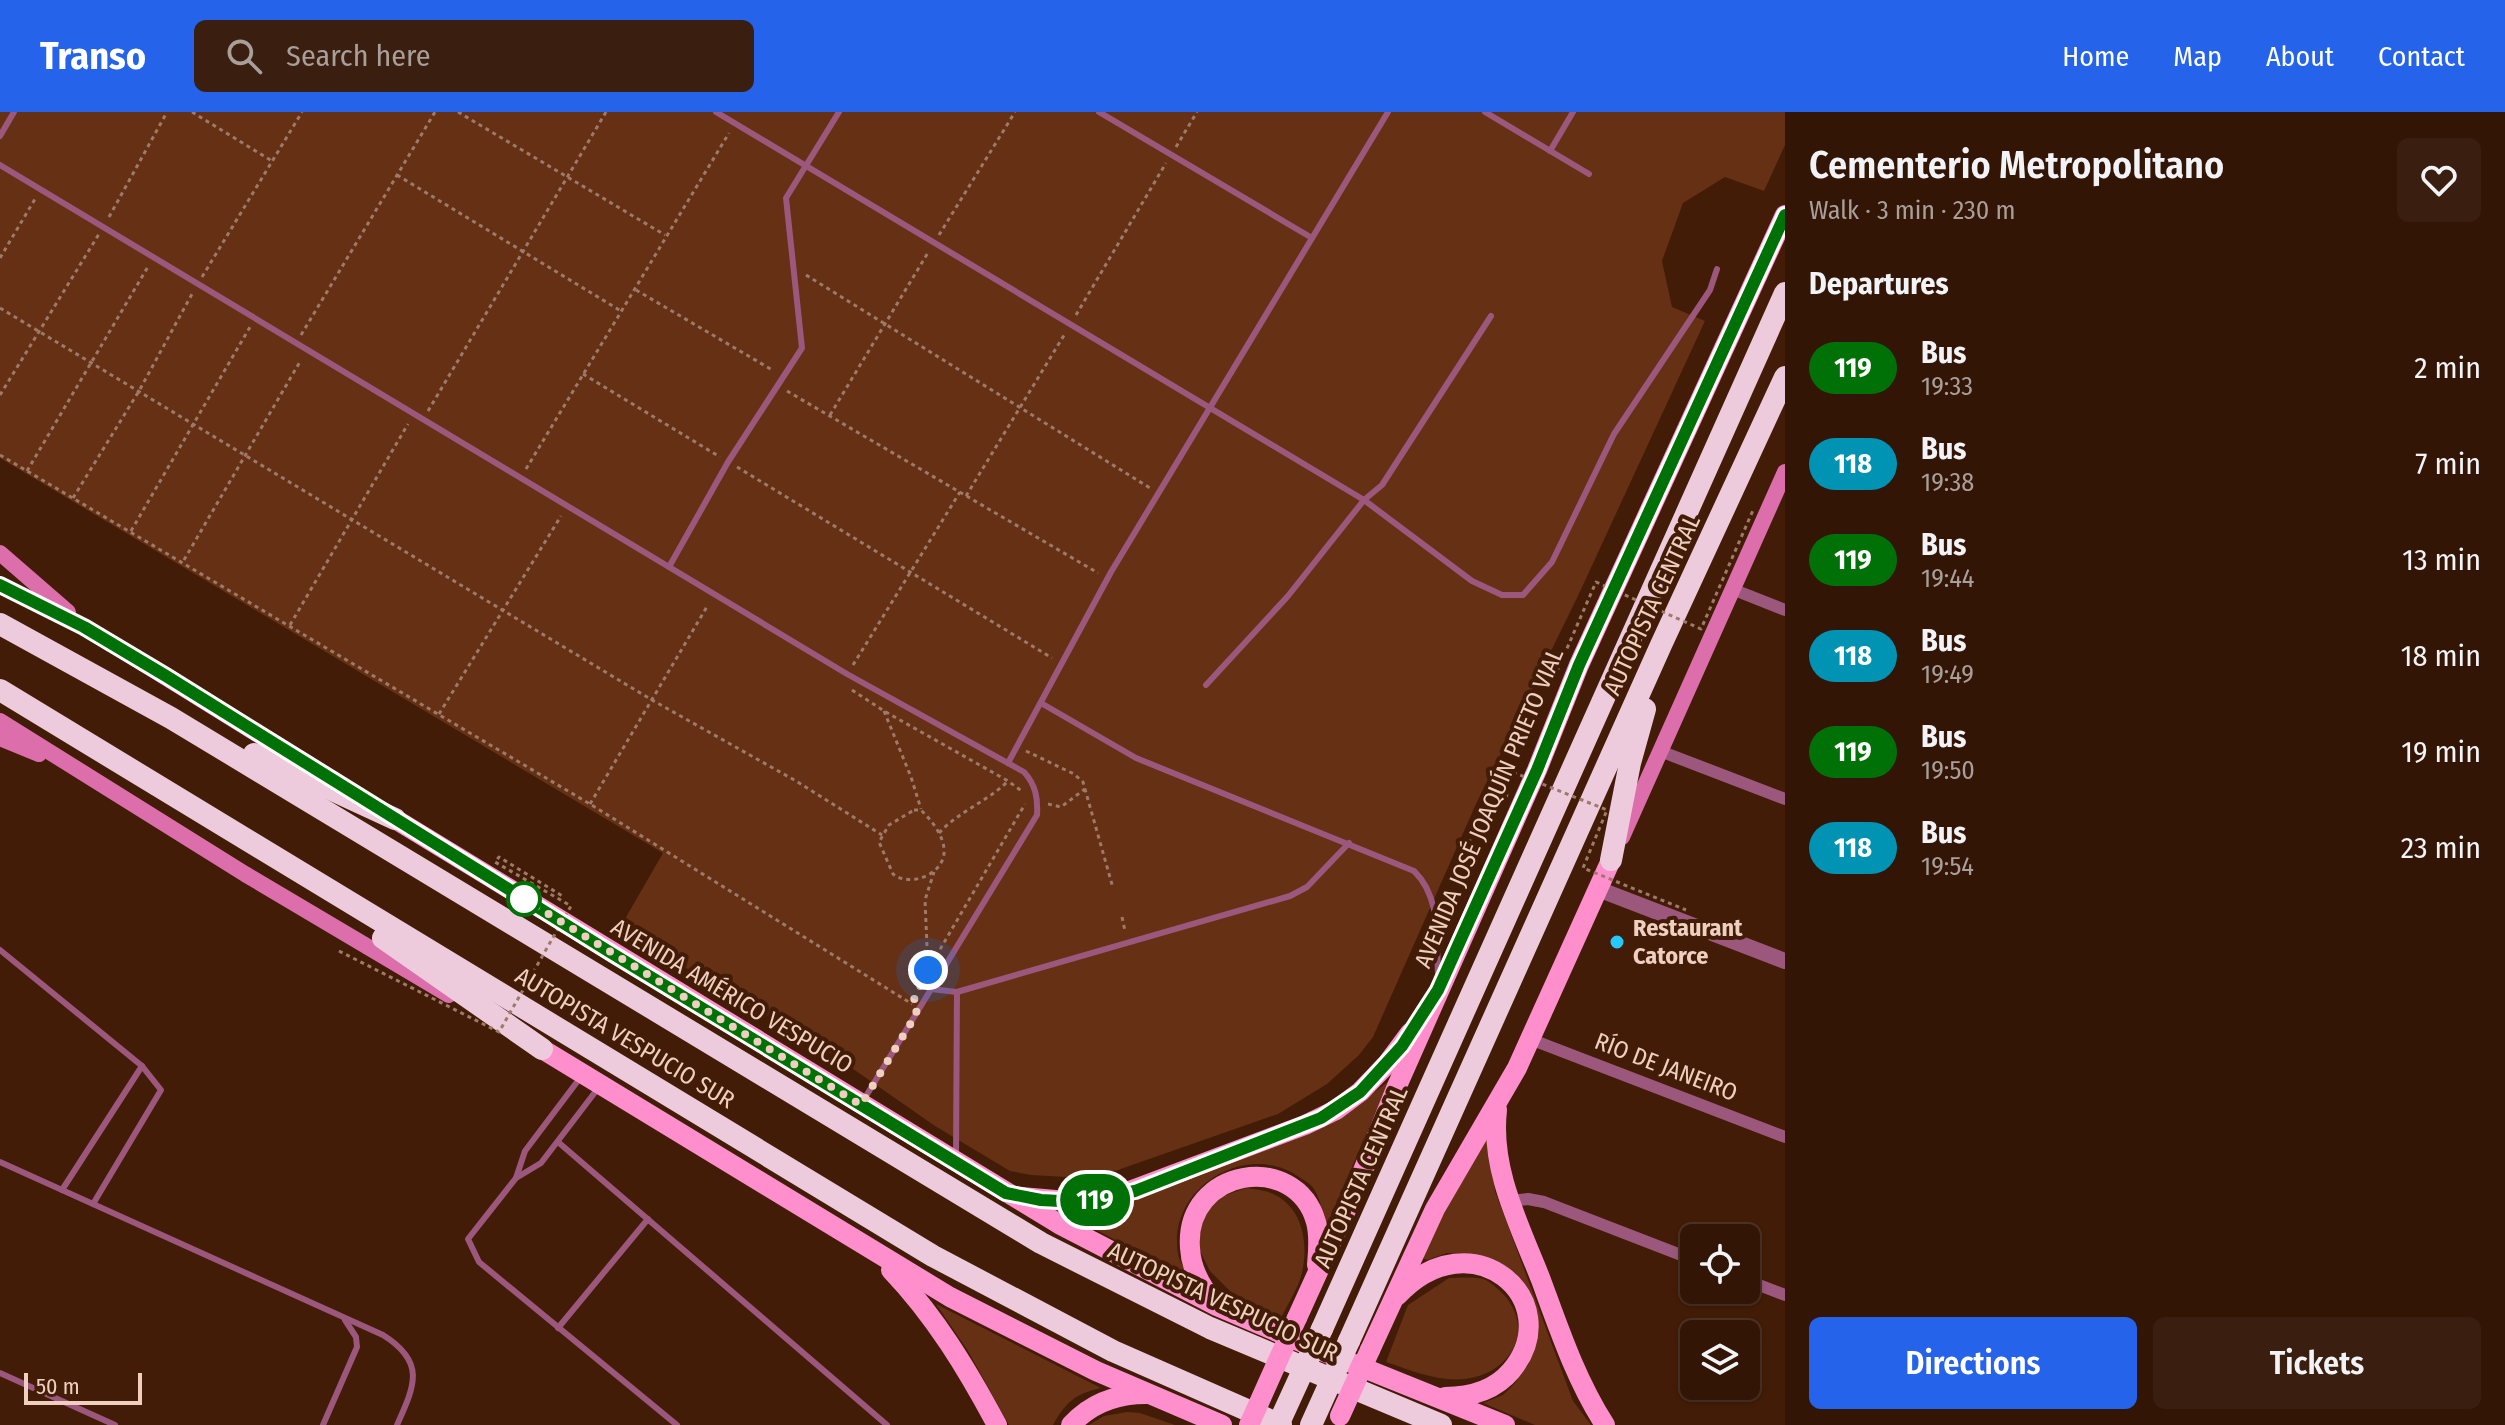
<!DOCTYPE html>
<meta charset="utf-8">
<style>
:root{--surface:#321505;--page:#3a1e0f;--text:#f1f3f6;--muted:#a89f9a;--line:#4d3427;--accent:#2563eb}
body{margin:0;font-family:"Fira Sans Condensed",sans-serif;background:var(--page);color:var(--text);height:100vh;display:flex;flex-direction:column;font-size:30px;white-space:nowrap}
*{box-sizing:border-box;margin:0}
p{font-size:26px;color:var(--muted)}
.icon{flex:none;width:44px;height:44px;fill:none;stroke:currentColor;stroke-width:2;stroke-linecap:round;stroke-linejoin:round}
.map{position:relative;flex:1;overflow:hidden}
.details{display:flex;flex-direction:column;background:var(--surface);width:720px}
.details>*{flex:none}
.badge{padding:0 16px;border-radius:26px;font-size:28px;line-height:52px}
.controls{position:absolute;left:1680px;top:1112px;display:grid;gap:16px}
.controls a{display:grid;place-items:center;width:80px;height:80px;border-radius:12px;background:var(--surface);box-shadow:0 2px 6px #0004,0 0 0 2px var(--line);font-size:40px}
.scale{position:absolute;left:24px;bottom:20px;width:118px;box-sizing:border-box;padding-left:8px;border:4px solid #efcfc0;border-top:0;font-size:22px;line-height:28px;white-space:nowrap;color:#efcfc0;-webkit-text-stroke:6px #421c07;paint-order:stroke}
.you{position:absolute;width:40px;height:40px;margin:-20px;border:6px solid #fff;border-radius:50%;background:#1a73e8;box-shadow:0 0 0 12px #1a73e833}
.map>.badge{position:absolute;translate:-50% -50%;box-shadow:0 0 0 4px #fff}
h2{padding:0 24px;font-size:30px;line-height:72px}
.round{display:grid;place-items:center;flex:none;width:84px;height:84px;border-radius:12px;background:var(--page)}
.head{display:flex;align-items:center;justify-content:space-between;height:136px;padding:0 24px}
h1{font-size:38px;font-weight:600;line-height:60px}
.action{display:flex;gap:16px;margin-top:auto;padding:16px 24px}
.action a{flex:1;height:92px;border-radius:12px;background:var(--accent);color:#fff;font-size:32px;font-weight:600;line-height:92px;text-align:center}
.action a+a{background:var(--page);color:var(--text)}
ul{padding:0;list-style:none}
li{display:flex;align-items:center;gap:24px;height:96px;padding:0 24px}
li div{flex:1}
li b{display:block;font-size:30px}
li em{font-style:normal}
li .badge{min-width:88px;font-weight:700;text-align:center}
header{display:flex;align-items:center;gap:48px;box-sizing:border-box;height:112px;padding:0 40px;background:var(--accent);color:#fff}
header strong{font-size:38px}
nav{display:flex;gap:44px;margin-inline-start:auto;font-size:28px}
.search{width:560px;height:72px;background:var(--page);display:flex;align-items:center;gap:20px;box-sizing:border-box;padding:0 28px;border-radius:12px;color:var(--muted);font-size:30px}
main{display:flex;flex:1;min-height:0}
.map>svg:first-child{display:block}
.green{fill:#653013}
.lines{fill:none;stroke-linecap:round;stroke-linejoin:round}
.path{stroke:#9d7a69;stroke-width:3;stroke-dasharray:4 4;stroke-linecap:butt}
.service{stroke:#9b577c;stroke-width:6}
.minor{stroke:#9b577c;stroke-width:12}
.tertiary{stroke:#9b577c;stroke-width:16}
.secondary{stroke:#dc6eac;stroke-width:16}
.primary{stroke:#ff8ecc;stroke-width:20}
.motorway{stroke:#eecbdc;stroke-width:22}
.path-bridge{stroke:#9d7a69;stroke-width:3;stroke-dasharray:4 4;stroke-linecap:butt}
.primary-bridge{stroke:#ff8ecc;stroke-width:20}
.motorway-bridge{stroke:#eecbdc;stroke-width:22}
.line-casing{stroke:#fff;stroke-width:18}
.line{stroke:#007106;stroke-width:12}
.walk{stroke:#efcfc0;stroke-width:8;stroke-dasharray:0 14.4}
.stop-dot{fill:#fff;stroke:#007106;stroke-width:4}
.poi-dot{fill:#25c9fe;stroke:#421c07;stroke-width:3}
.labels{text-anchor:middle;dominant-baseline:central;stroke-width:8;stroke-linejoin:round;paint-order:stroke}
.street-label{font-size:24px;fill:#efcfc0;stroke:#421c07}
.poi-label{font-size:24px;font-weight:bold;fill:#efcfc0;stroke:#421c07;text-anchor:start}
</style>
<header>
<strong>Transo</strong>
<div class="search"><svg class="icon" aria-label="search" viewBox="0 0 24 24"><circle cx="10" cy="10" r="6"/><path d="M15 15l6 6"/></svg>Search here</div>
<nav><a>Home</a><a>Map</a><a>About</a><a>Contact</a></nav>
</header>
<main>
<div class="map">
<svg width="1785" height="1313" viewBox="0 0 1785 1313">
<rect width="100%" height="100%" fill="#421c07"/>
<g class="green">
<path d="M0 0H1785V33L1764 79 1725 65 1683 91 1662 149 1672 195 1705 209 1577 486 1476 692 1373 925 1359 943 1327 972 1278 1002 1115 1059 1084 1066 1031 1063 1010 1059 935 1014 823 936 689 858 622 812 663 741 0 346Z"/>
<path d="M1389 969 1325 1118C1324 1105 1321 1088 1314 1077 1311 1072 1304 1068 1299 1065 1247 1028 1167 1076 1178 1141 1179 1150 1187 1161 1192 1169L1063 1100 1147 1083 1338 1008Z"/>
<path d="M1487 1023 1495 1079 1573 1289 1591 1313H1535L1483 1291 1503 1283 1515 1271 1528 1253 1534 1226 1515 1163 1492 1148 1471 1142 1447 1141 1427 1148 1420 1145Z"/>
<path d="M1246 1076C1254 1077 1263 1078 1271 1081 1306 1095 1311 1141 1298 1173 1292 1186 1284 1199 1278 1212L1252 1200 1231 1180 1210 1159 1199 1137 1201 1107 1217 1086Z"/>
<path d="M1449 1166C1460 1166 1476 1164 1486 1168 1493 1172 1500 1179 1505 1184 1536 1221 1508 1263 1464 1267 1438 1270 1410 1258 1386 1250L1408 1193Z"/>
<path d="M936 1192 1101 1276C1075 1282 1066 1290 1053 1313H1009L968 1239Z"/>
<path d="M1127 1300 1140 1301 1175 1313H1089L1104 1304Z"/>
</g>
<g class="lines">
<g class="path">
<path d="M192 0 272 49"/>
<path d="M458 0 665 123"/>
<path d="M1176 35 1197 0"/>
<path d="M397 63 621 199"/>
<path d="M109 105 167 0"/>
<path d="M939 123 1015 0"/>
<path d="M0 146 35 87"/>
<path d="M806 163 1150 376"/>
<path d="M202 165 302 0"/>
<path d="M636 178 774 259"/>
<path d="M0 196 652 588 796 669 882 723"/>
<path d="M1076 203 1166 51"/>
<path d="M301 223 435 0"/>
<path d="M583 262 720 345"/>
<path d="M787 279 1098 461"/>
<path d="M0 283 99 122"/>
<path d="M428 299 606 0"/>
<path d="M830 303 929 139"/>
<path d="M0 343 590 692 912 892"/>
<path d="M737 355 1052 546"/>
<path d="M526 357 729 21"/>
<path d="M27 359 149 153"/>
<path d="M966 384 1066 220"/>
<path d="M73 386 139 279 192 182"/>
<path d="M131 419 250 215"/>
<path d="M184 448 301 248"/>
<path d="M290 513 408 312"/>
<path d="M853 553 960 380"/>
<path d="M852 578 884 599 1008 669 1023 680"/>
<path d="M884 599 911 665 921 697"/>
<path d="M439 602 561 404"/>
<path d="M1026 639 1074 662 1083 670 1113 776"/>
<path d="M1498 680 1508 684"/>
<path d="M590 692 708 493"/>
<path d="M1048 692 1061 695 1085 677"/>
<path d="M914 698H921C931 708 942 721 944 736 947 762 910 776 893 762L879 730 889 713Z"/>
<path d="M939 721C959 699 987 690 1008 669"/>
<path d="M1122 805 1125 819"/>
<path d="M928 858 1025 692"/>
<path d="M928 858 925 788 934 760"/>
</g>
<g class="service">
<path d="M716 0 1364 388 1472 469 1502 483H1523L1552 450 1614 322 1710 178 1717 157"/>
<path d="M1099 0 1312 126"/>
<path d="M1485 0 1589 62"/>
<path d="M0 24 14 0"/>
<path d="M1550 39 1573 0"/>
<path d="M0 53 847 562 1024 660C1036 673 1038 687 1037 703L863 989"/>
<path d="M669 455 728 350 802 236 786 86 839 0"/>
<path d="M1206 573 1288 484 1364 388 1382 373 1491 204"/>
<path d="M1041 591 1136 646 1414 759C1442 786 1436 828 1438 863"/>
<path d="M1008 651 1111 460 1388 0"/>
<path d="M0 838 142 954 161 978 93 1092"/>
<path d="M931 877 957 880 1290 784 1307 775 1349 731"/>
<path d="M580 966 525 1039 516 1066 468 1127 479 1150 677 1313"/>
<path d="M558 1030 887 1313"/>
<path d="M956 1044 957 880"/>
<path d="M0 1050 383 1223C426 1250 415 1273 397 1313"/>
<path d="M516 1066 541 1051 599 975"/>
<path d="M62 1078 142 954"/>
<path d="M558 1216 648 1107"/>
<path d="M0 1261 115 1313"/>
<path d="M323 1313 357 1235 356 1225 345 1208"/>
</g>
<g class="minor">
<path d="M1732 477 1785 498"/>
<path d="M1660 639 1785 687"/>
<path d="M1530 927 1785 1025"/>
<path d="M1510 1089 1528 1087 1544 1090 1694 1148"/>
<path d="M1746 1168 1785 1183"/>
</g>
<path class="tertiary" d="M1598 777 1785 849"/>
<g class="secondary">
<path d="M0 441 68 500"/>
<path d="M0 473 84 515 336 671"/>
<path d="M0 609 245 762 449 883"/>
<path d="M0 626 39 642"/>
<path d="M1622 725 1785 360"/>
</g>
<g class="primary">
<path d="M395 707 1059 1112 1217 1194 1324 1240 1505 1313"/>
<path d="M542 937 950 1185 1096 1259 1222 1313"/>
<path d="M1497 998C1490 1058 1520 1114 1541 1168 1559 1217 1576 1268 1605 1313"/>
<path d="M1021 1085 1078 1090 1116 1084 1305 1013 1336 998 1360 980 1387 952 1410 921"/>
<path d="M891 1158C935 1204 967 1257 997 1313"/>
<path d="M1397 1184C1472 1103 1569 1189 1511 1259 1494 1279 1470 1285 1445 1285"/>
<path d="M1215 1191C1201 1175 1191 1157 1190 1136 1184 1056 1296 1038 1316 1110 1320 1124 1318 1140 1317 1153"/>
<path d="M1297 1206 1356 1076 1397 974 1537 658 1579 553 1785 103"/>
<path d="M1370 1238 1435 1097 1517 956 1611 748"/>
<path d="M1071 1313C1091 1291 1117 1282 1146 1282"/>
</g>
<g class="motorway">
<path d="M0 512 171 606 1041 1131 1210 1216 1441 1313"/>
<path d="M0 578 933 1144 1113 1239 1281 1313"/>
<path d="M254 642 395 707"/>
<path d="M1611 748 1630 651 1645 597"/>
<path d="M383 826 542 937"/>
<path d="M1322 1217 1785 181"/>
<path d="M1349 1229 1661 533 1785 265"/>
</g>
<g class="path-bridge">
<path d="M1551 573 1596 470 1701 517 1754 396"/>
<path d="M1498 680 1476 733 1469 730 1500 655 1607 698 1583 756 1686 798"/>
<path d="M339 839 499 920 571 794 495 750 499 745 564 785"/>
</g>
<g class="primary-bridge">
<path d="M1340 1304 1370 1238"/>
<path d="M1249 1313 1297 1206"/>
</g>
<g class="motorway-bridge">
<path d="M1278 1313 1322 1217"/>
<path d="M1311 1313 1349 1229"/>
</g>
</g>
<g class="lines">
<g class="line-casing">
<path id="line" d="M0 473 84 515 166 564 613 842 1006 1081 1041 1088 1078 1090 1135 1079 1321 1006 1360 980 1402 934 1438 878 1537 658 1579 553 1785 103"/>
</g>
<use href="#line" class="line"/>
<path class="walk" d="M524 787 861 993 917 901 912 892 928 858"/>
</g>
<circle class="stop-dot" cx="524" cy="787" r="16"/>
<circle class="poi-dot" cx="1617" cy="830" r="8"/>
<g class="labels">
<g class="street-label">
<text transform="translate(1652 493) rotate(-65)">AUTOPISTA CENTRAL</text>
<text transform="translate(1489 696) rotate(-67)">AVENIDA JOSÉ JOAQUÍN PRIETO VIAL</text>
<text transform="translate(732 884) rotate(31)">AVENIDA AMÉRICO VESPUCIO</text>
<text transform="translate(625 926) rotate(31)">AUTOPISTA VESPUCIO SUR</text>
<text transform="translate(1666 955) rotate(21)">RÍO DE JANEIRO</text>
<text transform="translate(1361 1065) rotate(-66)">AUTOPISTA CENTRAL</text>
<text transform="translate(1223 1190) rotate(25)">AUTOPISTA VESPUCIO SUR</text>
</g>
<g class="poi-label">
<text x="1633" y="816">Restaurant<tspan x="1633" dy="28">Catorce</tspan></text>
</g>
</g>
</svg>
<div class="controls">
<a><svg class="icon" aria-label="locate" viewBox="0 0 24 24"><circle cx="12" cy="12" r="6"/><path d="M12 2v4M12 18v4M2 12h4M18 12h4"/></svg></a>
<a><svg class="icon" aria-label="layers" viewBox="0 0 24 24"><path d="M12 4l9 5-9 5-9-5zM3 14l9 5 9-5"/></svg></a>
</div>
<div class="scale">50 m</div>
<div class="you" style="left:928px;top:858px"></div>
<b class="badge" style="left:1095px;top:1088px;background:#007106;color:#fff">119</b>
</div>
<section class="details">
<div class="head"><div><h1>Cementerio Metropolitano</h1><p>Walk · 3 min · 230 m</p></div><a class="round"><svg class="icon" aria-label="heart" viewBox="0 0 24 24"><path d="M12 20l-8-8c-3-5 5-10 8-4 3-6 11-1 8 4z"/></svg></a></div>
<h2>Departures</h2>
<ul>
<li><span class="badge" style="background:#007106;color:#fff">119</span><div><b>Bus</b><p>19:33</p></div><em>2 min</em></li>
<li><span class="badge" style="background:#0093b3;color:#fff">118</span><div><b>Bus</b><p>19:38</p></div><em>7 min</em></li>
<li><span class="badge" style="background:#007106;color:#fff">119</span><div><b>Bus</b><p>19:44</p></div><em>13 min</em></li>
<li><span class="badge" style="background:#0093b3;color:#fff">118</span><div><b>Bus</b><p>19:49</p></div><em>18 min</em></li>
<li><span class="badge" style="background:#007106;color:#fff">119</span><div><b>Bus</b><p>19:50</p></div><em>19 min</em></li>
<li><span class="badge" style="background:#0093b3;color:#fff">118</span><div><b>Bus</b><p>19:54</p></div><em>23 min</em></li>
</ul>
<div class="action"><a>Directions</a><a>Tickets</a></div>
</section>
</main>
